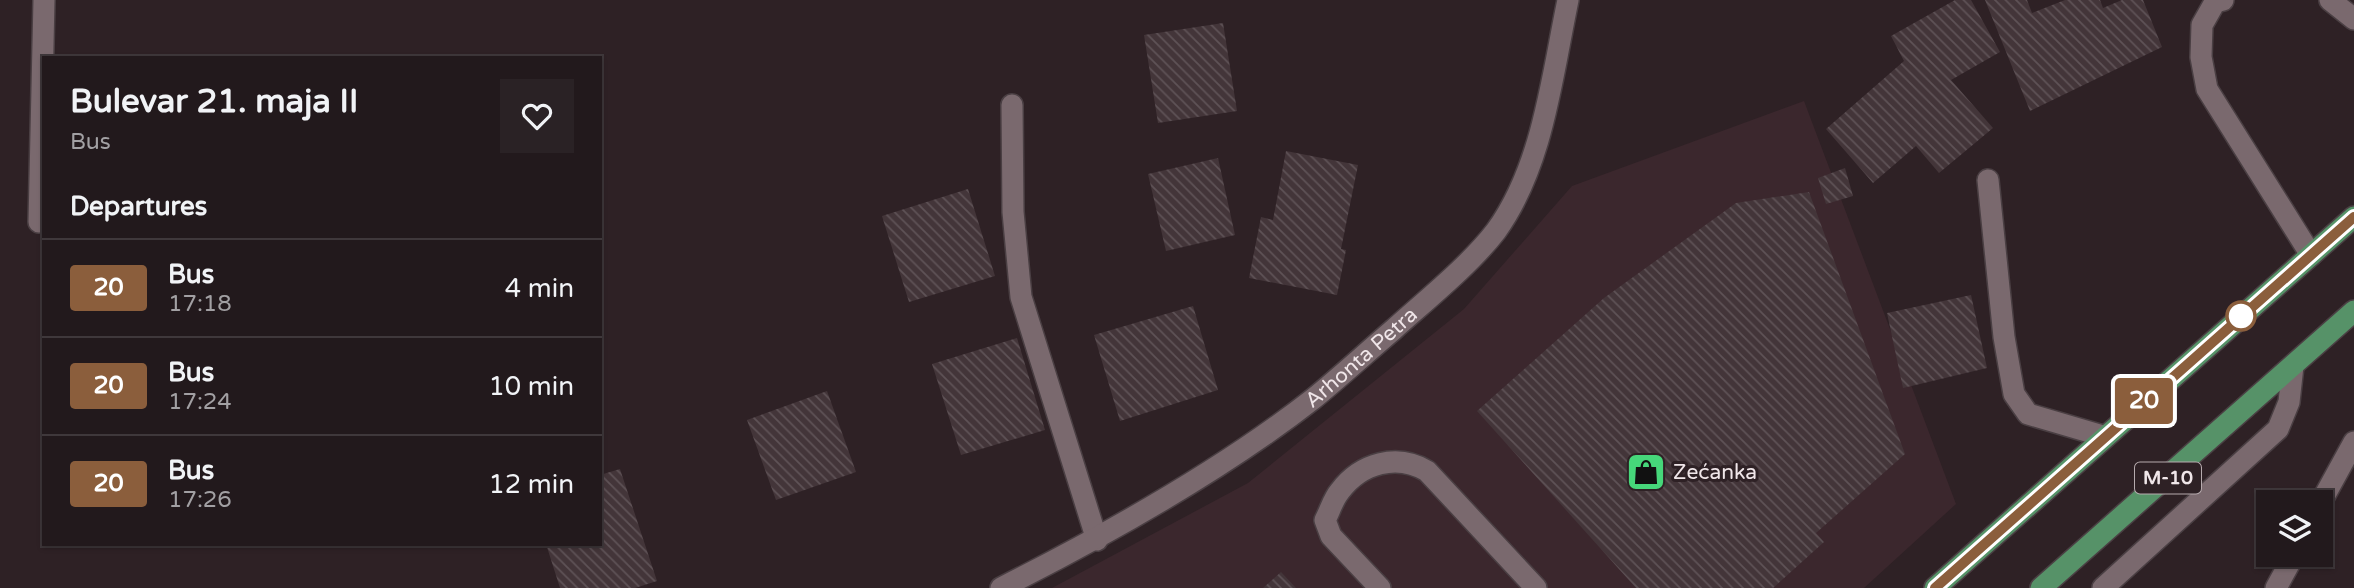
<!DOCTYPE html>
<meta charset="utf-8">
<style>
:root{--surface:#22191c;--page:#2a2225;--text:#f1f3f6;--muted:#a2a0a3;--line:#3f383b}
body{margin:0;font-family:"Varela Round",sans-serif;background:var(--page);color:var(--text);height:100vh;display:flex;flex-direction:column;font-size:26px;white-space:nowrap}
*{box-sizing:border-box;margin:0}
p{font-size:23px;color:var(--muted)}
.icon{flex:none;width:38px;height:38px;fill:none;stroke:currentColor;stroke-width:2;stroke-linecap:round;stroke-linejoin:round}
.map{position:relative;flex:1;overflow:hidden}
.drawer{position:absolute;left:42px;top:56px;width:560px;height:490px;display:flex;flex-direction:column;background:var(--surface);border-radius:0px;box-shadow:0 2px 5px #0004,0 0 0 2px var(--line)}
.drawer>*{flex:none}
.badge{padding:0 14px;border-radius:5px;font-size:24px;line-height:46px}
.fabs{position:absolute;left:2256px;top:490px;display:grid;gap:14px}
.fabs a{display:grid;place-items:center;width:77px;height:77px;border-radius:0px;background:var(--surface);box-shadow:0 2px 5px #0004,0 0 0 2px var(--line);font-size:35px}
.map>.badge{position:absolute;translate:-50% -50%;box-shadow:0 0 0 4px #fff}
h2{padding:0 28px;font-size:26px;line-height:63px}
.round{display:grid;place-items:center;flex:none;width:74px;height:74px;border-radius:0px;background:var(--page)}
.head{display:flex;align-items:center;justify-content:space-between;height:119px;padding:0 28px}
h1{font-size:33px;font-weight:700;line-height:52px}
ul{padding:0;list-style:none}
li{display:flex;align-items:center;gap:21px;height:98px;padding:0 28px;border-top:2px solid var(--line)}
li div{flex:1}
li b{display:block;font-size:26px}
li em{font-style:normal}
li .badge{min-width:77px;font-weight:700;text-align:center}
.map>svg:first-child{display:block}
.built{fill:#3b272d}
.building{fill:url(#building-back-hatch)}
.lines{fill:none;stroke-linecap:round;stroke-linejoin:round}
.lane-casing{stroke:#4a3f43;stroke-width:24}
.street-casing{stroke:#4a3f43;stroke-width:24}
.primary-casing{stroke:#4a3f43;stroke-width:24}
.lane{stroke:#7a696e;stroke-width:21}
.street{stroke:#7a696e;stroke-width:21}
.primary{stroke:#569268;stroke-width:21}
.line-casing{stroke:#fff;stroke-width:16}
.line{stroke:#8b5e3c;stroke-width:10}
.stop-dot{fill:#fff;stroke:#8b5e3c;stroke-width:3.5}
.labels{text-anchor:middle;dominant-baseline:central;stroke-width:6;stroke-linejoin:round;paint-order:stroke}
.shield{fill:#2e2125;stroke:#b6abae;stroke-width:2}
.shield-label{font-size:19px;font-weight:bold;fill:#f0e6e9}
.street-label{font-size:21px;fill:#f0e6e9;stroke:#2e2125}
.poi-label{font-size:21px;fill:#f0e6e9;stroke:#2e2125;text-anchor:start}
</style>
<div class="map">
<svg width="2354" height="588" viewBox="0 0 2354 588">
<defs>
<pattern id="building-back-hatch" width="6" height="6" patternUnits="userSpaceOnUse" patternTransform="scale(1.75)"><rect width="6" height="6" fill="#433539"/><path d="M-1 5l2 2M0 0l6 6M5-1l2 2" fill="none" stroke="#5e5256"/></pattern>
</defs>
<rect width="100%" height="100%" fill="#2e2125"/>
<path class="built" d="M1804 101 1956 504 1864 588H1052L1248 483 1464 309 1572 186Z"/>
<g class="building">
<path d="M1955 0H1971L2000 52 1951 80 1993 128 1939 173 1916 146 1873 183 1826 129 1904 61 1891 36Z"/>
<path d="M1985 0H2027L2032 13 2065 0H2100L2103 8 2122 0H2143L2162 47 2030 111Z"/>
<path d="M1223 23 1237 111 1158 123 1144 35Z"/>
<path d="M1286 151 1358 165 1341 249 1346 250 1337 295 1249 278 1261 217 1273 220Z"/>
<path d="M1218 158 1235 235 1166 251 1148 174Z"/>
<path d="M1845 168 1853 196 1826 204 1818 178Z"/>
<path d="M968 189 995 276 909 302 882 216Z"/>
<path d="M1809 192 1905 454 1816 533 1824 542 1773 588H1636L1477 411 1604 298 1736 203Z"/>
<path d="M1971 295 1987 368 1903 388 1887 313Z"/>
<path d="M1193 306 1218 390 1120 421 1094 335Z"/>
<path d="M1017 338 1045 430 961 455 932 364Z"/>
<path d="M827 391 856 472 776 500 747 420Z"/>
<path d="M620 469 657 581 635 588H560L546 544H600V475Z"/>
<path d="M1281 572 1296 588H1263Z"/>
</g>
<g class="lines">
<g class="lane-casing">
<g id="lane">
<path d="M2223 0 2215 2 2202 25 2201 57 2207 89 2311 255"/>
<path d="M2330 0 2354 19"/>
<path d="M1988 180 2004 337 2014 394 2028 414 2103 436"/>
<path d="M1380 588 1331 536 1325 520C1330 511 1333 499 1340 491 1361 463 1397 453 1427 471L1536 588"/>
<path d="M2103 588 2278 429 2289 402 2293 366"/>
</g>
</g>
<g class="street-casing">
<g id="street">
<path d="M1012 105 1013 212 1021 297 1097 540"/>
<path d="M39 222 44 0"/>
<path d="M2320 504 2354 442"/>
<path id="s1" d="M1001 588C1106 535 1221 471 1313 399 1340 377 1366 353 1393 330 1425 301 1470 265 1496 231 1543 166 1552 76 1568 0"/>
<path d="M2276 588 2294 555"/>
</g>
</g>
<g class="primary-casing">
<g id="primary">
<path d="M1935 588 2354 217"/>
<path d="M2041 588 2354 311"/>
</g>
</g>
<use href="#lane" class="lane"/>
<use href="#street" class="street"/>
<use href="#primary" class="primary"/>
</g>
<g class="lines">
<g class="line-casing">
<path id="line" d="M1935 588 2354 217"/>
</g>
<use href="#line" class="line"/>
</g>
<defs>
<g id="shop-square" transform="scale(2.0125)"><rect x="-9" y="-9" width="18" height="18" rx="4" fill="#46d77a" stroke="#2e2125"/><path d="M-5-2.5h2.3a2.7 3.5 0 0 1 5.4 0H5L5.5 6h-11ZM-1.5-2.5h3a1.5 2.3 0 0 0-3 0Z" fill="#111"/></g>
</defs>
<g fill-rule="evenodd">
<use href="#shop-square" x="1646" y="472"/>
</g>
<circle class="stop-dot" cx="2241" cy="316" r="14"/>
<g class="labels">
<rect class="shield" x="2135" y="462.5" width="66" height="31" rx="5"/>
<g class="shield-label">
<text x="2168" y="478">M-10</text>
</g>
<g class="street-label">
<text stroke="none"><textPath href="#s1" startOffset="429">Arhonta Petra</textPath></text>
</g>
<g class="poi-label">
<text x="1673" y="472">Zećanka</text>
</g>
</g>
</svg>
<div class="fabs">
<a><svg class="icon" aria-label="layers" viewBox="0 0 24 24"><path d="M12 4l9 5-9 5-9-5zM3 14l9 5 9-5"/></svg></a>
</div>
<b class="badge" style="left:2144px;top:401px;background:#8b5e3c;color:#fff">20</b>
<section class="drawer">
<div class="head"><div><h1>Bulevar 21. maja II</h1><p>Bus</p></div><a class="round"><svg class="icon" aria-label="heart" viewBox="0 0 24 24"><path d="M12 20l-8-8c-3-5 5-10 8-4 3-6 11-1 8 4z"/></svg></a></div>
<h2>Departures</h2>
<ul>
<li><span class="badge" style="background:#8b5e3c;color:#fff">20</span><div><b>Bus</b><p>17:18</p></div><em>4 min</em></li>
<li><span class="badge" style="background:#8b5e3c;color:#fff">20</span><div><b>Bus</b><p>17:24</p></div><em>10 min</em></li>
<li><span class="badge" style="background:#8b5e3c;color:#fff">20</span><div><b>Bus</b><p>17:26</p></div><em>12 min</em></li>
</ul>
</section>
</div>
